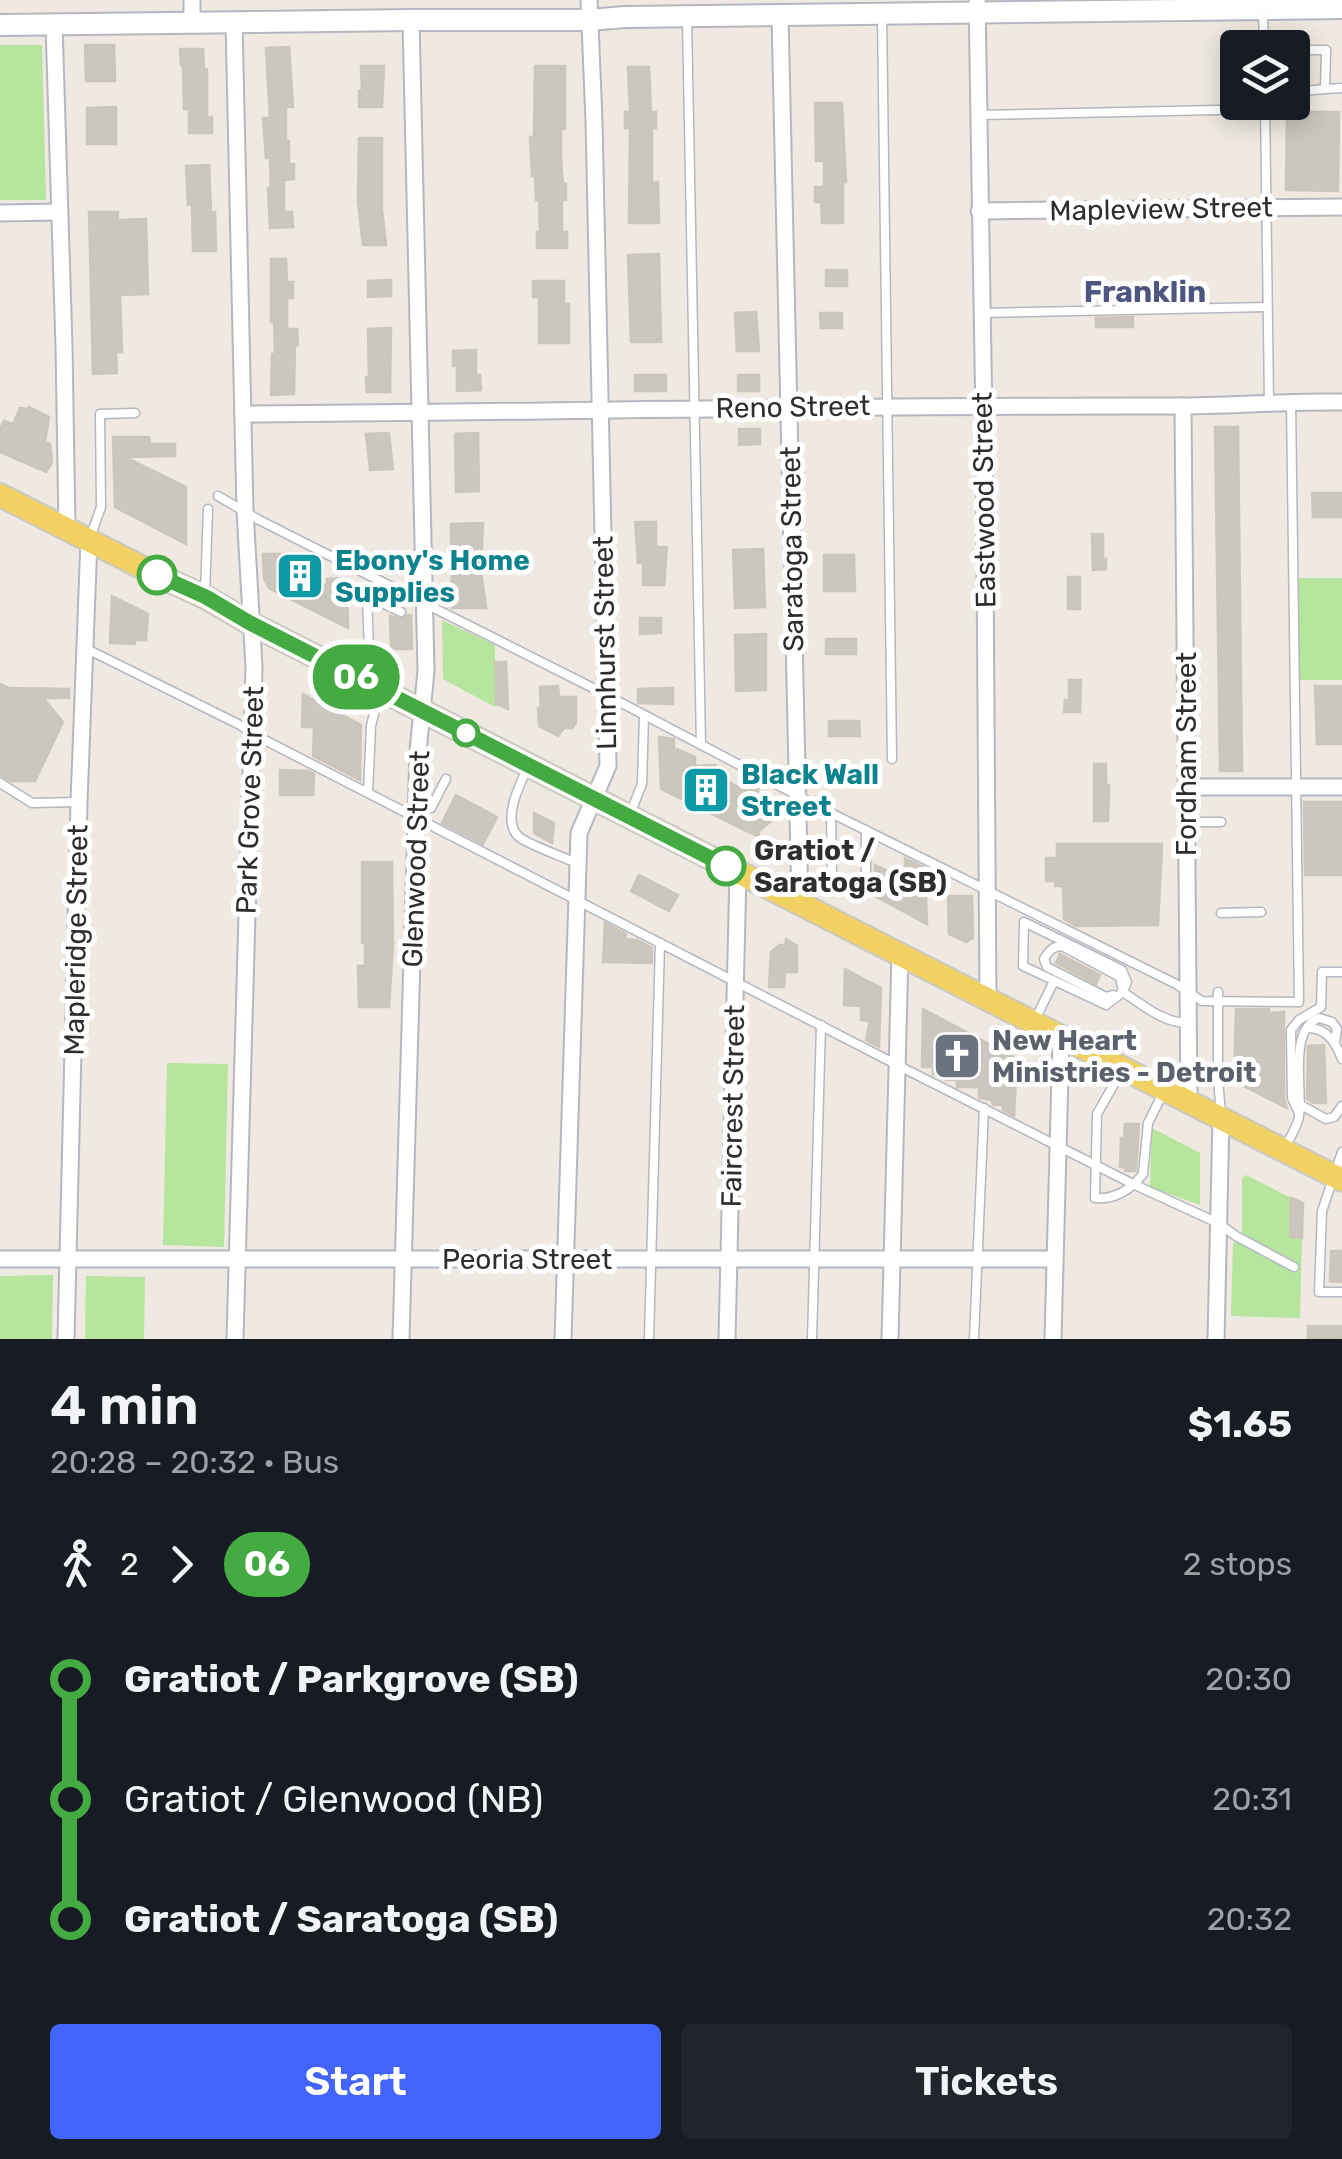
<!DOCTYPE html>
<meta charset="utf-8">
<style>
:root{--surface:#171b24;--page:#20242c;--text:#f1f3f6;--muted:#9ea1a6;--accent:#4264fb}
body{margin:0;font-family:Rubik,sans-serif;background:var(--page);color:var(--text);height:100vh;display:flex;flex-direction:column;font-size:38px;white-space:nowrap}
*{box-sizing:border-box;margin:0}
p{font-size:32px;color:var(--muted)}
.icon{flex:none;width:55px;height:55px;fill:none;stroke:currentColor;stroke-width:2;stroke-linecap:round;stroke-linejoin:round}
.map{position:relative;height:1339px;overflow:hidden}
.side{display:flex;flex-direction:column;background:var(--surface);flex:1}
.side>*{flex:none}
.badge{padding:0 20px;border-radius:32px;font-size:35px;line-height:65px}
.controls{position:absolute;left:1220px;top:30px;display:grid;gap:20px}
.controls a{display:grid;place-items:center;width:90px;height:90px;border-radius:10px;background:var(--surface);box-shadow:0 5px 25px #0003;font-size:50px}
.map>.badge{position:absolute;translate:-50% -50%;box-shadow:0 0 0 5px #fff}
.legs{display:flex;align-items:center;gap:15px;height:110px;padding:0 50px;font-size:32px}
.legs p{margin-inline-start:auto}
.headline{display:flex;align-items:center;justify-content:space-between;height:170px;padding:0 50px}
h1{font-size:55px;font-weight:600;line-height:75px}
.primary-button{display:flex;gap:20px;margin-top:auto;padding:20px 50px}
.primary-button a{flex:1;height:115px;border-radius:10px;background:var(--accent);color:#fff;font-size:40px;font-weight:600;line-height:115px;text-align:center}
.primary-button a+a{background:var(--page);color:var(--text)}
ul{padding:0 50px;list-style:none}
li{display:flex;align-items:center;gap:35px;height:120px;font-size:38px}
li i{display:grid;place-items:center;width:15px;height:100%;margin:0 12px;background:currentColor}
li i::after{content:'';width:25px;height:25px;margin:-12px;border:8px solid;border-radius:50%;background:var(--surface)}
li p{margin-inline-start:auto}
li:first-child i{background:linear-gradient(#0000 50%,currentColor 0)}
li:last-child i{background:linear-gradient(currentColor 50%,#0000 0)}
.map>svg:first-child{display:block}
.green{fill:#b6e59e}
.building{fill:#cbc7bf;stroke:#cbc5ba;stroke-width:2.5}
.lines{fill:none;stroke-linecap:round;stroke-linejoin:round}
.lane-casing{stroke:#b4b7c1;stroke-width:11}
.street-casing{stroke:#b4b7c1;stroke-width:19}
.secondary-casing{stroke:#b4b7c1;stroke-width:24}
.primary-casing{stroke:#c9c9c9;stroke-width:26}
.lane{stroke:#fff;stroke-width:8}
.street{stroke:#fff;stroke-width:15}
.secondary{stroke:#fff;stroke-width:20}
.primary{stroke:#f2d163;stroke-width:22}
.line-1-casing{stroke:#fff;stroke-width:22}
.line-1{stroke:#44aa42;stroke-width:15}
.stop-1-dot{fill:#fff;stroke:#44aa42;stroke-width:5}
.labels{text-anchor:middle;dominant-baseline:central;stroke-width:10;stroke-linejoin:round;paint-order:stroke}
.street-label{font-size:28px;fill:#2e2e2e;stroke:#fff}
.culture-label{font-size:28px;font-weight:bold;fill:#0d838f;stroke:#fff;text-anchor:start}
.stop-label{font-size:28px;font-weight:bold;fill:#2e2e2e;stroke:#fff;text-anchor:start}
.worship-label{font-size:28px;font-weight:bold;fill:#5b616d;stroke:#fff;text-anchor:start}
.neighbourhood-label{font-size:30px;font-weight:bold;fill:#4d5680;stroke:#fff}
</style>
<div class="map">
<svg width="1342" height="1339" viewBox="0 0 1342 1339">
<rect width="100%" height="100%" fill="#efe9e1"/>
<g class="green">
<path d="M0 45H42L46 200H0Z"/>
<rect x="1299" y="578" width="43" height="102"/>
<path d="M442 620 495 645V707L443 679Z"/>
<path d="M167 1063 228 1064 224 1247 163 1245Z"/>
<path d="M1152 1128 1200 1153V1205L1150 1187Z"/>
<path d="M1246 1175 1291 1198 1290 1237 1302 1238 1300 1318 1231 1316 1233 1244 1242 1231V1178Z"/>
<path d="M53 1275 52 1339H0V1276Z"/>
<path d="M86 1276 145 1277 144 1339H85Z"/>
</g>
<g class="building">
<path d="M85 45H114L115 81H86Z"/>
<path d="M289 47 293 107H286V141H289V164H294V179L284 180V212H292L293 227 270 228 268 188H271L270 157 266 158 263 118H270L266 48Z"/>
<path d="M180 49H203L204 69H207V118L212 117V133H189V109H184L183 65H181Z"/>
<path d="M361 66H384L382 107H359V91H362Z"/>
<path d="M535 66H565V129H561V160L563 184H566V200H562V232H567V248H537V232H540L539 200H536L535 176H532L530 137H534Z"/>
<path d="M628 67H649L651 112H656V128H652V183L658 182 659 223H629L630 128H625V112H630Z"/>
<path d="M815 103H842L846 182H843V223H822L821 202H815V187H824V161H816Z"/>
<path d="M116 107V144H87V108Z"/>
<path d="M1287 112H1339L1338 191 1286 190Z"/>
<path d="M359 138H382V210L386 245H363L358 202Z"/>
<path d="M209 165 211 212H215L216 251H193L192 204 188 205 186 166Z"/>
<path d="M89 212H118V220L146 219 148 294 120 295 122 352H116L117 373 93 374Z"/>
<path d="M659 254 661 342H631L628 255Z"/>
<path d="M271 259H286L287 282H293V298H287V329H297L298 345H295L294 394 271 395 272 354H275L274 321 271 322Z"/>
<rect x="826" y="270" width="21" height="16"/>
<path d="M391 280V296L368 297V281Z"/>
<path d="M533 281H564V304H569V343H539V297H533Z"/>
<path d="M756 312 759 351H737L735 313Z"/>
<path d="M820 313H842V328H821Z"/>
<path d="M1133 317V327H1096V318Z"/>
<path d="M391 328 390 392H367L366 377H369L368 329Z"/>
<path d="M476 350V375H480L481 390 457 391V366H453V351Z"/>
<rect x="635" y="375" width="31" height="16"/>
<rect x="738" y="375" width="21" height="16"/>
<path d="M29 407 49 417 45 442 50 444 52 463 46 472 0 452V429L4 421 13 424 20 408 29 409Z"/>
<path d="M1215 427H1238L1242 771H1220Z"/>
<path d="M739 429H760V444L739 445Z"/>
<path d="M389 433 393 469 370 470 366 434Z"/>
<path d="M478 433 479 491 456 492 455 434Z"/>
<path d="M113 437H149L150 444H175V456L125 457 186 487V544L115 507Z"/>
<path d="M1312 493H1342V517H1313Z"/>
<path d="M635 522H656V547H667L664 585H643V563H638Z"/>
<path d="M483 523 481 571 486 608H452L451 524Z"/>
<path d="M1092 534H1103V559H1106V569L1093 570Z"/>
<path d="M763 549 765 607 735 608 733 550Z"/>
<path d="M263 554H284V560L305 559 306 585H327V579L347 578 348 628 269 588 264 579Z"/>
<path d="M824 555H854L855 591H824Z"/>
<rect x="1068" y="577" width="12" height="32"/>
<path d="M112 596 148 614 146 640H135V644L110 643Z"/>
<path d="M408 615H411L412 649H391L390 616 401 619Z"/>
<path d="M640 618H661V633L640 634Z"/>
<path d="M766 634V690L736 691 735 635Z"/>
<rect x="826" y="639" width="30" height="15"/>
<path d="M495 662H506L508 709 496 704Z"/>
<path d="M1069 680H1081L1080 712H1064L1065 700H1069Z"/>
<path d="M0 684 9 688 69 689V698H43L63 722 35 781H11L0 775Z"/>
<path d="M558 686 559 697H576V723L572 728H564L558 736 539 726 538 708H541L540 687Z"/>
<path d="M1315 686H1342V744H1317Z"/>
<path d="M673 688V704L638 703V689Z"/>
<path d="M303 694 361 725 360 780 313 756 314 727H302Z"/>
<path d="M829 721H859L860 736H829Z"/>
<path d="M659 737 674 739V748L695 757V766L715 765V774L745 791V776L758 783 759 809 773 799 782 812 759 831V837L661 789Z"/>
<path d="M1094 764H1106V785H1109L1108 821H1094Z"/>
<path d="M280 770 308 771 314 774 313 795H280Z"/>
<path d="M456 795 497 817 483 844 442 823Z"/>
<path d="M1304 802H1342V875H1305Z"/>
<path d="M534 813 554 823 552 843 534 833Z"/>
<path d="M1057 844H1162L1158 925 1076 926 1064 919 1063 886H1055V881H1046V858H1057Z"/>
<path d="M905 858 925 868 927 924 875 896V865L906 880Z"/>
<path d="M362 862H392L393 943 389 1007H359L358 966H365V943H362Z"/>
<path d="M639 875 678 895 669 911 631 891Z"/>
<path d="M948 896H972L973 938 966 942 949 934Z"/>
<path d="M605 923 626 934 625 939 637 940 652 948V963L603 962Z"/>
<path d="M786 939 797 946V972H785L784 987H769L771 952 779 945H785Z"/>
<path d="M1060 954 1100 975 1096 984 1056 963Z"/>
<path d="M845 969 881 988 879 1047 866 1040 870 1021 861 1020V1006L844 1005Z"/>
<path d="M923 1009 1017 1059 1014 1116 1003 1110V1105H993L992 1100 979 1098V1087H957V1080H946V1074H933V1067H922Z"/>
<path d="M1236 1009H1269V1013L1284 1012V1098L1287 1108 1234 1081Z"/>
<path d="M1324 1045 1326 1103H1313L1307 1099 1308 1048V1046Z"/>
<path d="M1125 1124H1139L1136 1171H1125V1167H1120L1121 1138H1124Z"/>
<path d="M1291 1198 1303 1203 1302 1238 1290 1237Z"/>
<path d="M1331 1251H1342V1282L1330 1281Z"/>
<rect x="1308" y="1326" width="34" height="13"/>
</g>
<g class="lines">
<g class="lane-casing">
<g id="lane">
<path d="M1263 9 1264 48"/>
<path d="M882 14 892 759"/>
<path d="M687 20 701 745"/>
<path d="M1292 50H1326L1325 89 1342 88"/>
<path d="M1292 92 1325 89"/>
<path d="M1265 102 1269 402"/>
<path d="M979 115 1265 109"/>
<path d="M981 313 1267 307"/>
<path d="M218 496 259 520 593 688 831 813 1176 984 1202 1001 1299 1002 1291 401"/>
<path d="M90 538 101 507 100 414 135 413"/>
<path d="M205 594 208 509"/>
<path d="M87 649 240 725 253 734 911 1072 1133 1184 1218 1223 1236 1236 1294 1267"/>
<path d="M370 678 367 596 401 612"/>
<path d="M527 769C519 786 502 820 518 836 526 844 564 857 576 863"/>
<path d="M0 783 32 803 79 802"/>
<path d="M368 793 371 726 379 693"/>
<path d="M431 808 446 779"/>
<path d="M831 813 832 881"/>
<path d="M630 814 642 784 644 716"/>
<path d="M1186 822H1221"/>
<path d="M866 830V885"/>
<path d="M1221 913 1261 912"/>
<path d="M1024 922 1122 970 1127 982 1123 992 1106 1005 1023 966Z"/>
<path d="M1218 992V1079L1221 1114"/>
<path d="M1113 995 1106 997 1047 967 1044 959C1049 951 1053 946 1062 946L1120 977 1123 992C1143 1005 1163 1023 1188 1023"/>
<path d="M1034 1022 1054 981"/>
<path d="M1308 1028C1327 1028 1336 1043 1342 1059"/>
<path d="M1121 1072 1097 1114 1095 1198C1115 1200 1131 1189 1143 1174L1148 1123 1164 1091"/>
<path d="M1299 1104 1326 1119 1334 1117 1342 1106"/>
<path d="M1298 1111 1292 1098 1291 1030 1299 1020 1321 1007 1322 972H1342"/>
<path d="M1286 1146C1290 1137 1298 1126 1299 1116 1303 1089 1288 1029 1319 1018L1332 1022 1337 1029 1335 1041"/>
<path d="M1342 1152 1322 1211 1319 1292H1342"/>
<path d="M649 1339 660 943"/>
<path d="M812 1339 821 1025"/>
<path d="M974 1339 984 1108"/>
</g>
</g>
<g class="street-casing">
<g id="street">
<path d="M192 0V22"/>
<path d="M977 0 984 420 988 1000"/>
<path d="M780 15 800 904"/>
<path d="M234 22 245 511 254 667 235 1339"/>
<path d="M54 24 64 346 67 529"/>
<path d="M979 211 1342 207"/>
<path d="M0 213 59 212"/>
<path d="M1183 406 1189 1102"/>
<path d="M243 414C554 412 865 405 1175 406 1231 406 1286 401 1342 402"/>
<path d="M1186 787H1342"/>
<path d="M0 1259H1055"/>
<path d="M66 1339 79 802 89 540"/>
<path d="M401 1339 418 751 426 671 411 20"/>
<path d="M563 1339 579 833 608 766 594 121 589 0"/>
<path d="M727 1339 738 872"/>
<path d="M890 1339 900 954"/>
<path d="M1053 1339 1061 1037"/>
<path d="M1216 1339 1221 1118"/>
</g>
</g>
<g class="secondary-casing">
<path id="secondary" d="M0 25 411 20H589L625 17 1342 8"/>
</g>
<g class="primary-casing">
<path id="primary" d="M0 495 153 573 205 597 250 623 1342 1180"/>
</g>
<use href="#lane" class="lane"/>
<use href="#street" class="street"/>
<use href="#secondary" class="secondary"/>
<use href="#primary" class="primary"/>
</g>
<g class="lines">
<g class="line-1-casing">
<path id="line-1" d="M157 575 206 597 250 623 726 866"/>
</g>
<use href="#line-1" class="line-1"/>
</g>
<defs>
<g id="building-square" transform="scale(2.5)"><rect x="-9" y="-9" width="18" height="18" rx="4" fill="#0f9aa8" stroke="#fff"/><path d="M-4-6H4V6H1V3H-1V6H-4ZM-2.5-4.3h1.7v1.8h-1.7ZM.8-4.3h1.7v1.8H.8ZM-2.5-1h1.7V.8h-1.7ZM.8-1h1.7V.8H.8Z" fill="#fff"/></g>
<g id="church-square" transform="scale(2.5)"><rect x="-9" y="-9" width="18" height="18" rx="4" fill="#6b7280" stroke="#fff"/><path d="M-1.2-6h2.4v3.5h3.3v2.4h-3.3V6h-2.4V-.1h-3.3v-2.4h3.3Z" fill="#fff"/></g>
</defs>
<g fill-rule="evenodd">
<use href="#building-square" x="300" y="576"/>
<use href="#building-square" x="706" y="790"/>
<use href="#church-square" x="957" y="1056"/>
</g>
<g class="stop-1-dot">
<circle cx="157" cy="575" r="18"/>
<circle cx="466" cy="733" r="12"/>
<circle cx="726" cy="866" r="18"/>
</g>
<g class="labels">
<g class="street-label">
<text transform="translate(1161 209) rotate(-1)">Mapleview Street</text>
<text transform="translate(793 407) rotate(-1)">Reno Street</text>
<text transform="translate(984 500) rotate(-91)">Eastwood Street</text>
<text transform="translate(792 549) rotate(-91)">Saratoga Street</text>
<text transform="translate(605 643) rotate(-91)">Linnhurst Street</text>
<text transform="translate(1186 754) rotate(-90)">Fordham Street</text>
<text transform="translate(250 800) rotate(-88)">Park Grove Street</text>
<text transform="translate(416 859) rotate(-88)">Glenwood Street</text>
<text transform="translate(76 940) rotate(-89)">Mapleridge Street</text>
<text transform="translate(733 1106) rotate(-89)">Faircrest Street</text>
<text x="527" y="1259">Peoria Street</text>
</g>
<g class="culture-label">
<text x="335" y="560">Ebony's Home<tspan x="335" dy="32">Supplies</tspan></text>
<text x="741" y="774">Black Wall<tspan x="741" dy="32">Street</tspan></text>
</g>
<g class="stop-label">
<text x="754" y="850">Gratiot /<tspan x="754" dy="32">Saratoga (SB)</tspan></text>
</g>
<g class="worship-label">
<text x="992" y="1040">New Heart<tspan x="992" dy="32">Ministries - Detroit</tspan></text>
</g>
<g class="neighbourhood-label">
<text x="1145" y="292">Franklin</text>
</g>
</g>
</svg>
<div class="controls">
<a><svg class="icon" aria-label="layers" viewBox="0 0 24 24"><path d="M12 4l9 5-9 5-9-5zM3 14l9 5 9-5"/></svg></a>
</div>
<b class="badge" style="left:356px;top:677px;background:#44aa42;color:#fff">06</b>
</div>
<section class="side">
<div class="headline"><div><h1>4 min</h1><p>20:28 – 20:32 · Bus</p></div><b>$1.65</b></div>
<div class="legs"><svg class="icon" aria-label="walk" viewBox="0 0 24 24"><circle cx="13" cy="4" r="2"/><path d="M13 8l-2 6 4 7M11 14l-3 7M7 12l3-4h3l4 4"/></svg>2<svg class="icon" aria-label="forward" viewBox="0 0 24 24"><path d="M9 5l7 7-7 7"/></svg><b class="badge" style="background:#44aa42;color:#fff">06</b><p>2 stops</p></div>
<ul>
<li><i style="color:#44aa42"></i><b>Gratiot / Parkgrove (SB)</b><p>20:30</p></li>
<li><i style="color:#44aa42"></i><span>Gratiot / Glenwood (NB)</span><p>20:31</p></li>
<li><i style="color:#44aa42"></i><b>Gratiot / Saratoga (SB)</b><p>20:32</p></li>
</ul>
<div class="primary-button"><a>Start</a><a>Tickets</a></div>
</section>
